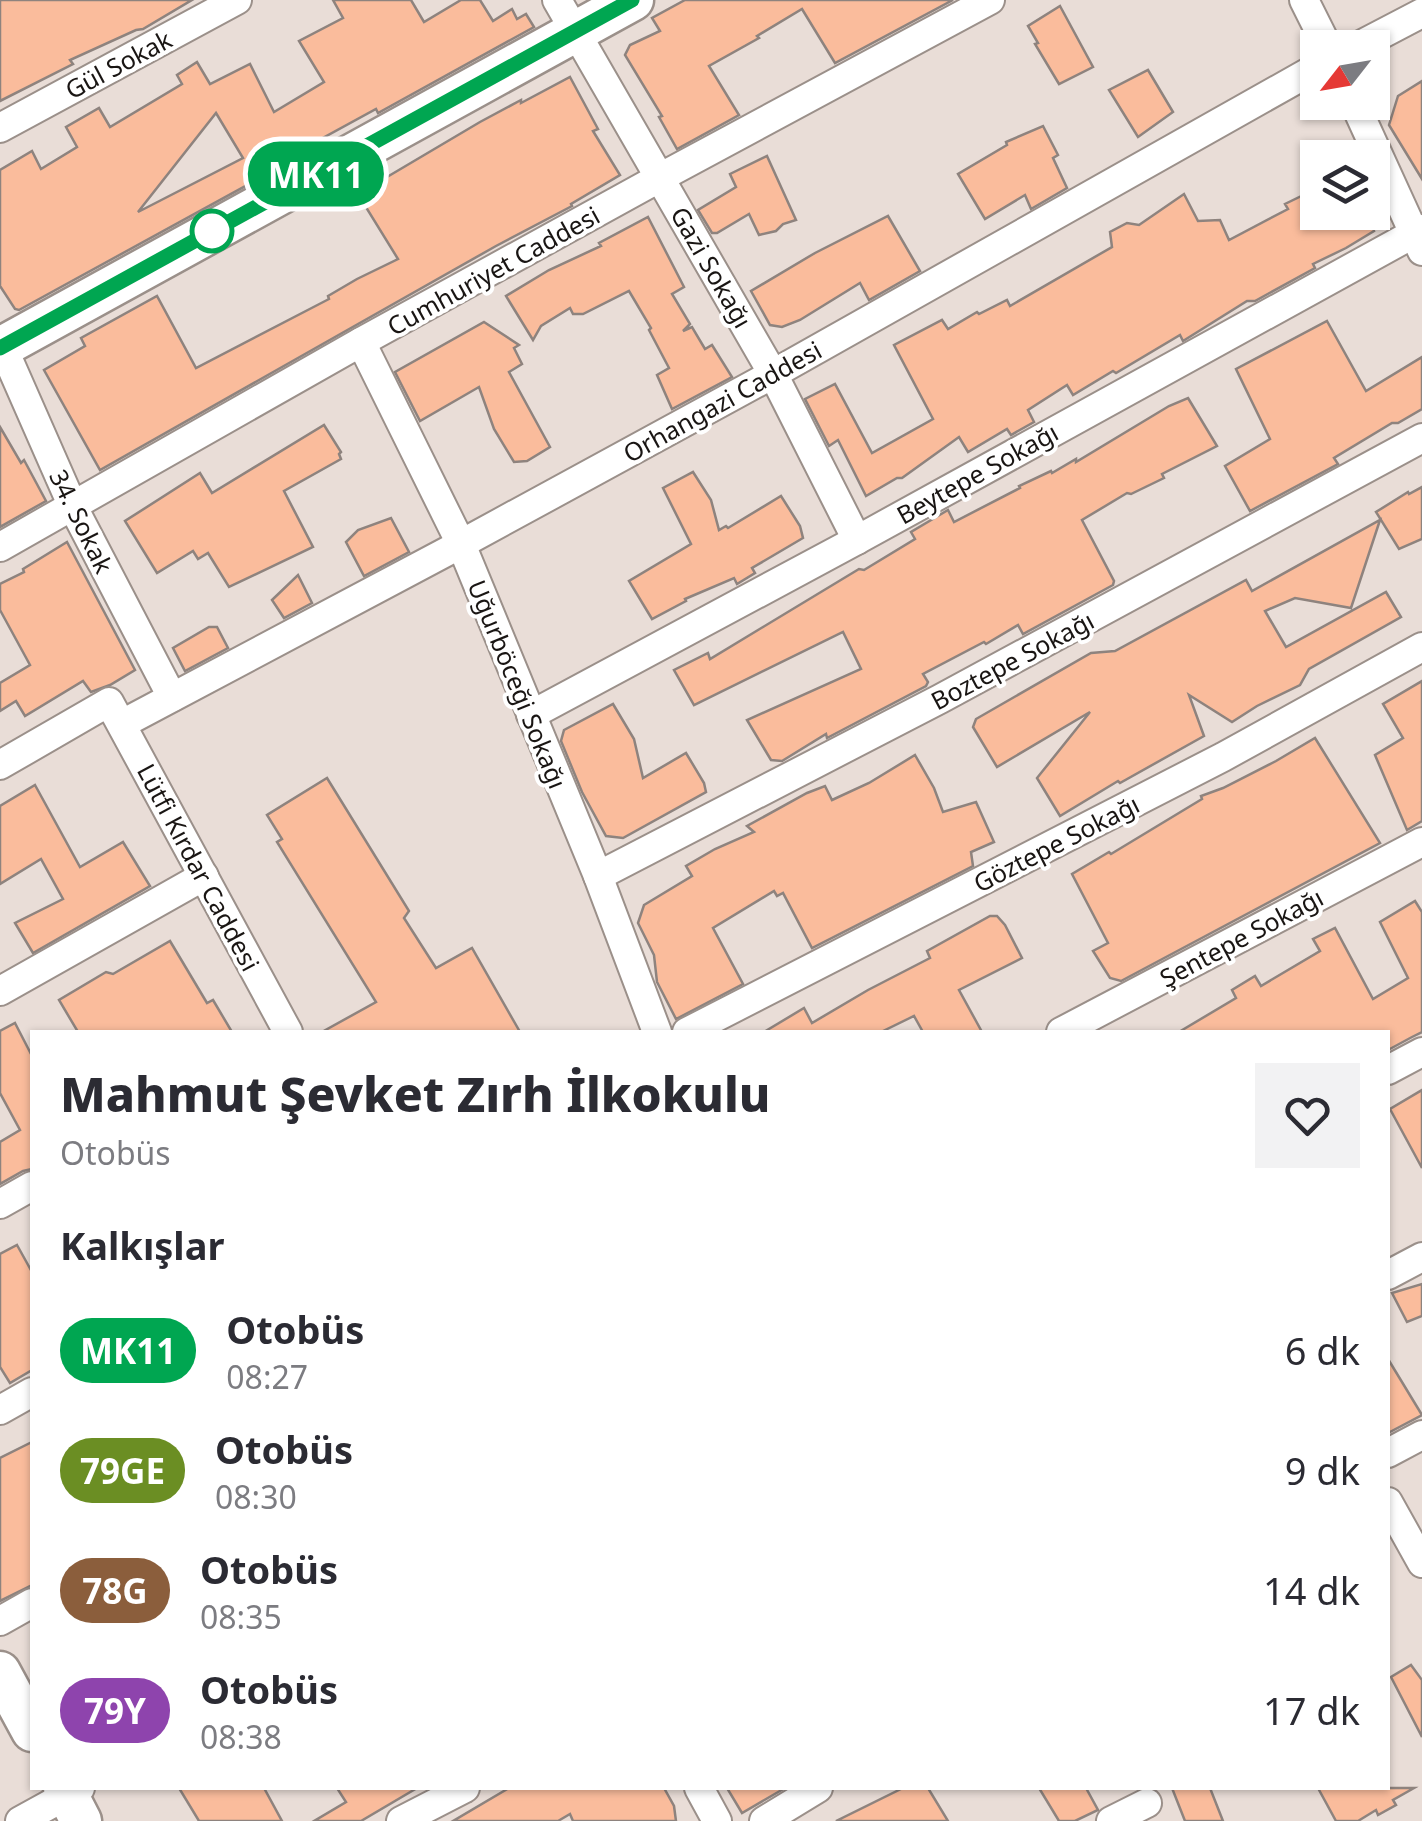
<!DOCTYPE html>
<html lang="tr">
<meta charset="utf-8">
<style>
:root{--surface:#fff;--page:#f2f2f3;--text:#2b2b33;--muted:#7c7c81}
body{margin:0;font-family:"Noto Sans",sans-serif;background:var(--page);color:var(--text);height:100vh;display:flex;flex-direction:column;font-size:38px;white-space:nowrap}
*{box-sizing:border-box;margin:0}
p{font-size:32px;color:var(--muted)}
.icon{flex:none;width:55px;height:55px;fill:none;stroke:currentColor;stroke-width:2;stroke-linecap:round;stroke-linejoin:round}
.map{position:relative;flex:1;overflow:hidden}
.sheet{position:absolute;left:30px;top:1030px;width:1360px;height:760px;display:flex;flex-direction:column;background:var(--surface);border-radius:0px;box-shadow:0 2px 8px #0004}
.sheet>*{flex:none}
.badge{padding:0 20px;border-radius:32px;font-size:35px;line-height:65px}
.needle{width:65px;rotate:239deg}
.buttons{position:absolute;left:1300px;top:30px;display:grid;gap:20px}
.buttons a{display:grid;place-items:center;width:90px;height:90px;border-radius:0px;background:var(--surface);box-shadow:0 2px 8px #0004;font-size:50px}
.map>.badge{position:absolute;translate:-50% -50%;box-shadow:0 0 0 5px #fff}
h2{padding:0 30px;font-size:38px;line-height:90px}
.round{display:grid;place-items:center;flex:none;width:105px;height:105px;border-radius:0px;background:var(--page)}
.headline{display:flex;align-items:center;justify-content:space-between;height:170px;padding:0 30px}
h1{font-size:48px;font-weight:800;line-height:75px}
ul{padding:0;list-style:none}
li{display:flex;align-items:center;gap:30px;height:120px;padding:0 30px}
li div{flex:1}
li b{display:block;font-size:38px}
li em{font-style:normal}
li .badge{min-width:110px;font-weight:700;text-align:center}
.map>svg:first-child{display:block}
.building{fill:#fabc9c;stroke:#8e837e;stroke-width:2.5;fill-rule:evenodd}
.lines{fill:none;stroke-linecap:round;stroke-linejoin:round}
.street-casing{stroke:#9b908a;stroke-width:32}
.secondary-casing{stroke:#9b908a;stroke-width:45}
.street{stroke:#fff;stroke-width:28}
.secondary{stroke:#fff;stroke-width:40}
.line-casing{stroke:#fff;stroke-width:22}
.line{stroke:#00a651;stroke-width:15}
.stop-dot{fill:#fff;stroke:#00a651;stroke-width:5}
.labels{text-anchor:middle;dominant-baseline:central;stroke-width:8;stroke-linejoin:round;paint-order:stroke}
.street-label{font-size:25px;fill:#191513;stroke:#fff}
</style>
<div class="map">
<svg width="1422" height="1821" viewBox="0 0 1422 1821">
<rect width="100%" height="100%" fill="#e9ddd7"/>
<g class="building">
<path d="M0 0H192L143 29 136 30 70 60 73 64 0 101Z"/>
<path d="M333 0H411L424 22 461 0H480L493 21 512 9 517 19 526 14 534 27 378 113 376 109 290 156 293 160 19 310 15 309 0 286V170L32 151 41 169 77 147 66 127 99 108 110 127 182 84 177 75 197 62 210 84 250 64 274 112 324 82 299 41 343 18ZM216 113 243 158 138 212Z"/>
<path d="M685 0H953L835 63 802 9 757 36 759 38 709 66 739 115 677 149 659 117 662 116 625 55 630 45 660 31 652 18Z"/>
<path d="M1060 6 1093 67 1059 84 1035 44 1038 43 1028 26Z"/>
<path d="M1148 70 1173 112 1138 137 1109 90Z"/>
<path d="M570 77 598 129 593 131 620 175 571 204 572 206 496 246 100 470 44 370 85 346 81 338 157 296 196 368 329 299 328 296 357 279 398 259 364 204 360 193 480 122 521 100V103Z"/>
<path d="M1422 81V179L1389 125 1398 96Z"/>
<path d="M1043 126 1058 155 1053 158 1067 188 1031 209 1025 195 985 219 958 174 1007 145 1006 142Z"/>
<path d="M767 156 796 220 783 224 776 231 759 235 749 214 717 233H712L698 210 736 187 730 174Z"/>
<path d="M1318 188V212H1365L1374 231 1346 248 1313 264 1315 268 1255 301H1247L1183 341 1180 335 1116 373 1113 371 1073 395 1067 385 1028 410 1034 422 1011 435 1007 429 968 452 959 437 902 478H897L866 496 838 440 829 446 805 399 835 384 872 453 933 419 894 345 942 320 948 329 977 312 979 314 1007 300 1010 306 1112 247 1110 232 1127 223 1139 225 1184 194 1198 221 1220 220 1229 240 1288 209 1285 204Z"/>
<path d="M888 216 920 271 869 300 860 283 800 320 782 327 770 325 751 291 815 253Z"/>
<path d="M648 217 684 287 672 294 690 324 683 331 692 327 705 349 712 345 732 377 672 409 657 375 669 368 649 330 651 328 629 291 583 314H573L570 308 541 326 533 340 506 296 549 270 601 246 599 243Z"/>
<path d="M1327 321 1366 391 1422 357V409L1398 423H1392L1334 458 1338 464 1250 511 1225 466 1270 439 1236 369Z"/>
<path d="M484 322 519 345 514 348 522 364 509 372 550 447 527 461 514 462 494 429 479 387 420 421 395 372Z"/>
<path d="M1188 398 1217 446 1162 474 1164 478 1131 494 1127 493 1082 520 1114 581 1113 585 1023 634 1018 625 986 644 984 642 923 674 928 682 926 686 827 738 826 734 782 761 771 760 747 720 861 669 843 632 694 705 674 670 708 653 710 659 859 569 864 570 915 539 911 532 948 510 954 522 1020 488 1019 486 1051 471 1052 473 1076 459V462L1169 406Z"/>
<path d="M324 425 341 452 339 454 341 459 284 491 313 547 229 587 208 553 198 559 193 551 157 573 125 521 200 473 212 493Z"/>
<path d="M0 427 21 463 24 460 46 501 0 527Z"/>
<path d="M693 472 711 500 719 530 726 526 728 528 781 496 800 526 803 538 752 568 755 573 737 584 734 578 685 599 686 601 652 619 629 581 691 544 663 488Z"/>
<path d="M1422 487V539L1399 549 1376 512 1408 492 1409 494Z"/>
<path d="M391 518 409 552 364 576 346 542 358 530Z"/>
<path d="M1380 520 1351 608 1295 598 1265 611 1286 647 1386 592 1401 617 1309 669 1300 685 1257 706 1232 722 1189 695 1204 736 1120 783 1118 781 1060 816 1037 778 1090 712 997 767 973 727 976 719 1091 653 1115 651 1246 580 1252 591Z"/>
<path d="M67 542 135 670 110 685 91 692 83 681 25 716 16 701 0 711V683L30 665 0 610V584L24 572 23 569Z"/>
<path d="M298 575 312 603 284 618 272 600Z"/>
<path d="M209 627H217L228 648 185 671 173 648Z"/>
<path d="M1422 681V821L1407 830 1375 755 1403 738 1383 704Z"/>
<path d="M613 704 634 739 643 778 686 753 704 783 706 792 623 838 606 836 582 792 561 741 564 730Z"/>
<path d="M1315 738 1380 843 1121 981 1110 978 1093 951 1108 943 1072 874 1109 852 1111 854 1202 799 1201 796 1223 788 1276 761Z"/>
<path d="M915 755 934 788 943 812 976 802 994 842 971 852 973 866 812 948 783 893 777 896 774 891 713 928 743 984 676 1019 657 982 654 955 638 923 644 905 692 876 686 866 715 849 754 832 747 826 807 793 825 786 832 800 869 783Z"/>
<path d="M327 778 409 911 404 918 436 968 472 948 520 1032H322L376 1002 277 842 282 839 267 815Z"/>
<path d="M35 785 80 867 123 842 150 886 33 953 15 923 63 899 41 859 0 884V806Z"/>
<path d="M1415 901 1422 912V1032L1412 1037 1388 1050V1032H1179L1236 998 1232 990 1255 976 1261 986 1320 951 1313 939 1335 928 1373 999 1408 978 1380 922Z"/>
<path d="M990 916H997L1005 925 1022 958 959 990 982 1032H923L914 1016 881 1032H764L804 1008 812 1023 868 990 930 958 927 951Z"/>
<path d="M170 941 207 1003 213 1000 232 1032H78L59 1000 106 972 113 974Z"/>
<path d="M15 1023 32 1056V1169L23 1171 0 1184V1142L20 1130 0 1093V1031Z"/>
<path d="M1422 1090V1168L1390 1109Z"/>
<path d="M17 1245 32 1272V1370L10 1383 0 1367V1254Z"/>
<path d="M1422 1284V1316L1407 1322 1392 1293Z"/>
<path d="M1388 1359 1422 1415 1388 1433Z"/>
<path d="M32 1442V1585L0 1601V1458Z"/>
<path d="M1411 1665 1422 1680V1737L1391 1677Z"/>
<path d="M179 1788H264L282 1821H199Z"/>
<path d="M337 1788H417L361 1821H314L346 1802Z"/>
<path d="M509 1788H664L674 1806 676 1821H573L570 1814 558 1821H453Z"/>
<path d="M727 1788H785L742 1813Z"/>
<path d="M903 1788H928L948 1821H836Z"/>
<path d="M1039 1788H1086L1098 1810 1075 1821H1059Z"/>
<path d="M1172 1788H1210L1223 1821H1185Z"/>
<path d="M1318 1788H1414L1393 1800 1396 1805 1378 1815 1376 1810 1358 1821H1336Z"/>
</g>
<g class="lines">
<g class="street-casing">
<g id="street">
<path d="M557 0 773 374 857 540"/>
<path d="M1304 0 1328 48"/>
<path d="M1355 48 1422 13"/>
<path d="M1354 102 1422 251"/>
<path d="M0 128 237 0"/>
<path d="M0 341 73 507 172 697"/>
<path d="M361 342 461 544 598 876 657 1032"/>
<path d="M0 547 361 342 661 177 990 0"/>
<path d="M531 715 857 540 1422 229"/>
<path d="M122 724 461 544 773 374 1318 67"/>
<path d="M0 765 109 702 288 1032"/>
<path d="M598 876 940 699 1422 438"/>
<path d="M0 991 204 876"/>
<path d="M687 1032 1223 757 1422 647"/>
<path d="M1061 1032 1422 842"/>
<path d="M1388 1070 1422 1052"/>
<path d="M0 1204 32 1186"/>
<path d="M1388 1275 1422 1257"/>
<path d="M0 1410 32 1392"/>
<path d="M1388 1453 1422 1435"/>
<path d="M1388 1502 1422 1563"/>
<path d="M0 1621 32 1603"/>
<path d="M699 1788 717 1821"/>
<path d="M20 1821 80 1788"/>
<path d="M401 1821 465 1788"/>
<path d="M764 1821 818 1788"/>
<path d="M1111 1821 1147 1803"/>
</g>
</g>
<g class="secondary-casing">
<g id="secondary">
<path d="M0 348 633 0"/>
<path d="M0 1672 32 1731"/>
<path d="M64 1788 81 1821"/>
</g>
</g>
<use href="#street" class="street"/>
<use href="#secondary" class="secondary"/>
</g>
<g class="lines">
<g class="line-casing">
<path id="line" d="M0 348 632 0"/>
</g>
<use href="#line" class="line"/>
</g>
<circle class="stop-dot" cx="212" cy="231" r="20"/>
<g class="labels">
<g class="street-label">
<text transform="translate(118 64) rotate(-28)">Gül Sokak</text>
<text transform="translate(712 267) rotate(60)">Gazi Sokağı</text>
<text transform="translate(493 270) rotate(-29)">Cumhuriyet Caddesi</text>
<text transform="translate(722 401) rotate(-29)">Orhangazi Caddesi</text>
<text transform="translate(977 473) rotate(-29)">Beytepe Sokağı</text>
<text transform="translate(82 521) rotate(64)">34. Sokak</text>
<text transform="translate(1012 660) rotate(-28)">Boztepe Sokağı</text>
<text transform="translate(518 684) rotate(68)">Uğurböceği Sokağı</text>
<text transform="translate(1056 843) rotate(-27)">Göztepe Sokağı</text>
<text transform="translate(199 867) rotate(62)">Lütfi Kırdar Caddesi</text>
<text transform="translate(1241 937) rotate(-28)">Şentepe Sokağı</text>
</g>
</g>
</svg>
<div class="buttons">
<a><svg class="needle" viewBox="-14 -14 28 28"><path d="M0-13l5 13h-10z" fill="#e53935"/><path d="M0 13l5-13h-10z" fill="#7c7c81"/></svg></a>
<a><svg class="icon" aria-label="layers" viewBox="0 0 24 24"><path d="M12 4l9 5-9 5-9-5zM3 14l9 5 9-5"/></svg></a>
</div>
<b class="badge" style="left:316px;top:174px;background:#00a651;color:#fff">MK11</b>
<section class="sheet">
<div class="headline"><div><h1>Mahmut Şevket Zırh İlkokulu</h1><p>Otobüs</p></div><a class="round"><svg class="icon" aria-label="heart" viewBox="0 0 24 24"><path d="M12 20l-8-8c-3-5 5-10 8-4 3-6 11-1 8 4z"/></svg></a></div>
<h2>Kalkışlar</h2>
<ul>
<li><span class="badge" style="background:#00a651;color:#fff">MK11</span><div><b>Otobüs</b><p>08:27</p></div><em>6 dk</em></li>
<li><span class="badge" style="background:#6b8e23;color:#fff">79GE</span><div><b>Otobüs</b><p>08:30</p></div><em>9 dk</em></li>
<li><span class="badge" style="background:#8b5e3c;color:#fff">78G</span><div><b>Otobüs</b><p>08:35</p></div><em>14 dk</em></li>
<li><span class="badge" style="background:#8e44ad;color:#fff">79Y</span><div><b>Otobüs</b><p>08:38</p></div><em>17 dk</em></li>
</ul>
</section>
</div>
